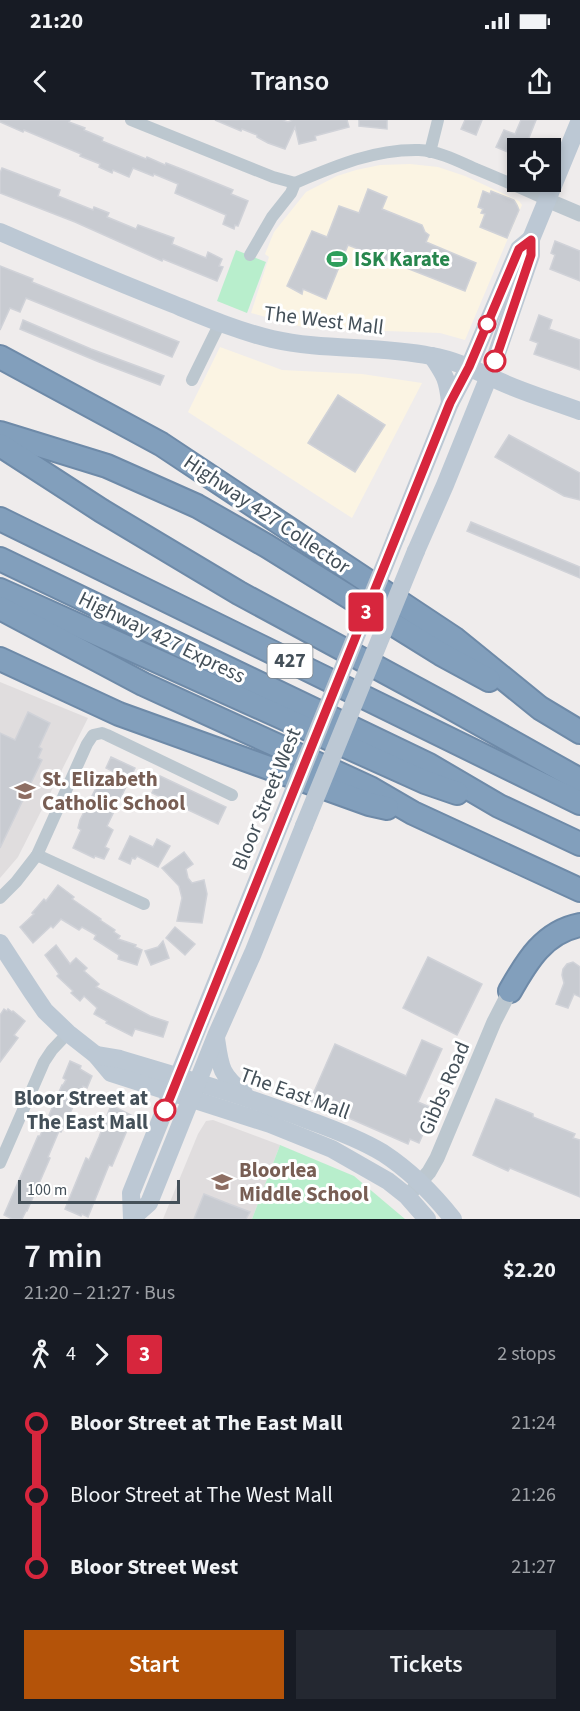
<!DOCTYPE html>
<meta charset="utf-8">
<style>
:root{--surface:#171b24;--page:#242831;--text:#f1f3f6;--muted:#9ea1a6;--accent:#b45309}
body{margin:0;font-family:"Source Sans 3",sans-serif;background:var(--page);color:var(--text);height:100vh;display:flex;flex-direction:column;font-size:22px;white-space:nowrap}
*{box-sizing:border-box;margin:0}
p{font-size:20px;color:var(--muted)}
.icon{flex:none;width:33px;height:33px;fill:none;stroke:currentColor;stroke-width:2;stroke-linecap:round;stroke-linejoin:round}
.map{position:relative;height:1099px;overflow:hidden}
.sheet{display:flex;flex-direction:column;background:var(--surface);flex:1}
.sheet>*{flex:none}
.badge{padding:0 12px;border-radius:4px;font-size:21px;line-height:39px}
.fabs{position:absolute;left:507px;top:18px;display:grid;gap:12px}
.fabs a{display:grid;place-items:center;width:54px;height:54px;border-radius:0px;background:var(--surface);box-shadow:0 3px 9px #0003;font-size:30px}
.scale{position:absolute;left:18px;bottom:15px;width:162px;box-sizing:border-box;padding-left:6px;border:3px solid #445059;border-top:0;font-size:16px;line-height:21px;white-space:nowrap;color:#445059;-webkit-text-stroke:4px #fff;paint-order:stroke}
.map>.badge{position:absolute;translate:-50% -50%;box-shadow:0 0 0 3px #fff}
.legs{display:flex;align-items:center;gap:9px;height:66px;padding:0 24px;font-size:20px}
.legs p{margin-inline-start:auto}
.head{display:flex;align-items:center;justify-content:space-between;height:102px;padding:0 24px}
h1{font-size:33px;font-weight:600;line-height:45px}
.button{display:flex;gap:12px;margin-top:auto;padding:12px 24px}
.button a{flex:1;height:69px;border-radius:0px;background:var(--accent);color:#fff;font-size:24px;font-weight:600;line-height:69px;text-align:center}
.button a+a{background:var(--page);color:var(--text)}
ul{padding:0 24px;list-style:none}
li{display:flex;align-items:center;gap:21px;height:72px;font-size:22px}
li i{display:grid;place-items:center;width:9px;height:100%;margin:0 8px;background:currentColor}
li i::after{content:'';width:15px;height:15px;margin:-8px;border:4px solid;border-radius:50%;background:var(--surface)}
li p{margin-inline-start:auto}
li:first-child i{background:linear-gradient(#0000 50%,currentColor 0)}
li:last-child i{background:linear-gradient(currentColor 50%,#0000 0)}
.status{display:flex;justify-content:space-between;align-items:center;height:42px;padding:0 30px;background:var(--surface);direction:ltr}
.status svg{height:16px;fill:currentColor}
header{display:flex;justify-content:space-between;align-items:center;height:78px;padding:0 24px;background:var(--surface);font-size:27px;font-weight:600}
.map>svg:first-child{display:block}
.commercial{fill:#fbf4e3}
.education{fill:#e0ddde}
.green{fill:#b8eecc}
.building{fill:#c8cbd1;stroke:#d0d2d8;stroke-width:1.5}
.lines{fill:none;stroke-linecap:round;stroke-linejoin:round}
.motorway-casing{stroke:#6e8aa8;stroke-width:26}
.minor{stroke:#bcc7cf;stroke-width:12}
.tertiary{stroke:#bcc7cf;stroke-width:15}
.secondary{stroke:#bcc8d4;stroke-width:18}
.motorway{stroke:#829fbc;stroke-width:22}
.secondary-bridge{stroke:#bcc8d4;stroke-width:18}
.line-1-casing{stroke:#fff;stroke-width:14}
.line-1{stroke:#d7263d;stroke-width:9}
.stop-1-dot{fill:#fff;stroke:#d7263d;stroke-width:3}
.labels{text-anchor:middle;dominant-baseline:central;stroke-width:6;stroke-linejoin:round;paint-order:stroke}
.shield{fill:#fff;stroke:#7c848b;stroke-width:1.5}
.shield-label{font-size:20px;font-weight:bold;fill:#445059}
.leisure-label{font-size:21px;font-weight:bold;fill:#27864d;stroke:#fff;text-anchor:start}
.street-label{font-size:21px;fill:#445059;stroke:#fff}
.education-label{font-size:21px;font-weight:bold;fill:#785e54;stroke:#fff;text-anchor:start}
.stop-label{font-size:21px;font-weight:bold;fill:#445059;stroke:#fff;text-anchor:end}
</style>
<div class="status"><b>21:20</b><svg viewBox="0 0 49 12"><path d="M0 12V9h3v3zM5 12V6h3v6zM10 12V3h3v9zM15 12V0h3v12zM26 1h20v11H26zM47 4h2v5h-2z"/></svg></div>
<header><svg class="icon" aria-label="back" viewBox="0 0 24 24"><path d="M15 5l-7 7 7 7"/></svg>Transo<svg class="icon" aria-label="share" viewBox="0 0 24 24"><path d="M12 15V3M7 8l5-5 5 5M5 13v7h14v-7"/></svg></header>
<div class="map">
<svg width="580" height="1099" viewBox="0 0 580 1099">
<rect width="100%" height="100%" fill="#efecec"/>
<g class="commercial">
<path d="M410 44 438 47 465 56 519 81 522 85 465 220 440 213 306 208 251 193 269 137 265 134 274 112 306 72 337 56 356 50 380 45Z"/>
<path d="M220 227 282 250 362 254 422 263 352 398 188 292Z"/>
</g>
<g class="education">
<path d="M0 562 88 598 18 737 0 758Z"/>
<path d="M213 1000 280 1025 252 1099H163L198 1014 206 1001Z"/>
</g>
<g class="green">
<path d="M236 130 266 142 247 193 217 181Z"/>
<path d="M280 1025 354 1056 405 1099H252Z"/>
</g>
<g class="building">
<path d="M0 0H70L69 2 85 8 84 10 103 18 102 21 146 39 147 37 165 45 166 43 184 50 233 70 231 74 248 81 238 106 235 105 234 109 223 104 226 95 175 73 178 64 154 54 153 56 133 48 129 57 113 50 112 53 99 47 100 44 80 36 81 34 24 10 23 12 0 2Z"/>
<path d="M215 0H282L288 2 293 0H347L349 7 315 16 316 20 299 24 295 7 285 29 268 23 257 17V15L242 9 241 11Z"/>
<path d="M359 0H387V9L359 6Z"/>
<path d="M465 0H482L476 15 461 9Z"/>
<path d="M521 0H536L525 28H518V32L511 30 510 33 496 27 504 10 515 14Z"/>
<path d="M2 48 60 70 58 76 93 90 94 87 109 93 107 97 136 109 138 105 174 118 172 124 206 138 208 132 222 139 219 146 223 147 217 161 163 139 162 141 75 102 0 73V53Z"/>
<path d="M368 69 387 77 382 89 422 105 425 112 429 115 426 122 476 143 465 171 348 125 326 179 303 169 302 174 287 166 312 111 327 117 339 86 359 93Z"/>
<path d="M483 71 490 74 491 71 514 80 517 85 519 90 507 118 480 107 485 94 481 93 483 89 478 87Z"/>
<path d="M555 121 580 131V161L550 149 555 135 551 133Z"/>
<path d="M0 146 33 159 32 162 179 222 172 237 26 178 20 192 10 188 0 210Z"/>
<path d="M539 195 552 200 549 209 580 220V250L534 234 538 223 530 220Z"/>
<path d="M23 200 91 229 164 256 160 265 99 242 20 209Z"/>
<path d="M338 275 385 305 355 352 308 323Z"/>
<path d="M509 315 580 353V380L564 376 495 337Z"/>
<path d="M471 402 580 447V458L467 411Z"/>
<path d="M28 592 50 603 39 627 42 629 38 638 42 640 0 728V613L15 620Z"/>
<path d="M111 637 135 648 107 706 113 710 105 727 109 729 104 739 95 736 94 738 73 728 81 710 78 708 80 700 98 664 108 668 116 653 106 648Z"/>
<path d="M160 656 226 687 218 704 152 673Z"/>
<path d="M130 716 153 727 157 719 170 726 158 747 137 736 135 739 132 738 130 744 119 739Z"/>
<path d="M184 732 193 744 186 749 188 758 192 763 204 760 207 774 202 803 177 801 182 778 179 766 162 748Z"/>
<path d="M58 765 74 777 72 779 101 799 100 800 115 810 114 812 120 816 118 819 136 825 135 827 142 830 137 845 118 839 119 835 94 819 96 815 82 807 79 810 61 799 53 808 51 806 33 823 20 807 34 794 32 793 44 779 46 781Z"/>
<path d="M175 807 195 824 185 835 166 818Z"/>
<path d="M163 821 169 838 151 845 145 831 158 827Z"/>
<path d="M56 825 70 844 76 838 87 848 84 851 99 864 96 867 150 896 168 902 163 917 135 909 132 916 106 903 107 901 94 894 97 888 95 886 84 876 80 881 71 873 73 871 57 856 59 854 45 835Z"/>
<path d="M428 837 482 864 457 915 403 888Z"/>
<path d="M573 842 580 847V877L574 874 568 888 556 884 564 863 562 855 563 849 567 844Z"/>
<path d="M4 889 7 891 8 889 12 892 13 891 25 901 14 915 18 918 0 942V895Z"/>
<path d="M422 920 442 929 418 982 434 989 419 1023 410 1019 408 1024 310 981 335 924 406 956Z"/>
<path d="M70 941 81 946 80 949 92 956 87 968 83 966 61 1012 59 1011 48 1037 50 1038 27 1091H26L22 1099H12L4 1095 38 1016H40L62 965H63L66 960 63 958Z"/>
<path d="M496 979 533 994V997L575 1014 573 1018 580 1020V1077L510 1048 508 1051 473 1035Z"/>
<path d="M111 985 133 996 112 1046 109 1045 88 1097 82 1094 81 1096 65 1089 86 1038 89 1040 99 1017Z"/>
<path d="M204 1074 229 1084 250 1092 246 1099H194Z"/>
</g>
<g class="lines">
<g class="motorway-casing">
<g id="motorway">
<path d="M0 237 161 324 455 519 540 588 580 612"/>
<path d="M0 313 107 346 197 386 267 426 441 534 489 560"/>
<path d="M0 325 102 391 239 473 448 586 580 660"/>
<path d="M0 399 580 683"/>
<path d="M0 439 429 645 499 686 580 724"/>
<path d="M0 470 425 662 457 673"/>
<path d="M0 488 143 564 370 668 413 693 580 770"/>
<path d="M0 539 119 594 369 684 387 688"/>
<path d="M510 871C527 841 544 812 580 805"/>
</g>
</g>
<g class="minor">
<path d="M131 0 273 57 295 63"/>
<path d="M430 32 438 0"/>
<path d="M250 135 272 97 291 73 295 63C335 46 374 29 419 30 438 31 458 41 476 49 500 59 524 69 547 80"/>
<path d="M192 260 220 203"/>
<path d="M37 735 144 784"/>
<path d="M0 778 16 762 37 735 87 624 93 615 102 613 107 615 232 675"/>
<path d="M0 1043 44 942 52 930 68 913"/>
</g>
<g class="tertiary">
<path d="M547 80 580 94"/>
<path d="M413 1070 429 1052 437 1038 494 902 510 871"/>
</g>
<g class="secondary">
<path d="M0 112C58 137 115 161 173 184 205 197 238 211 272 219 324 231 378 225 431 236 455 240 477 251 499 261 525 273 553 281 580 291"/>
<path d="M432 236C445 255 448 260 450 283"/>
<path d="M396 417 450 283 469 247 519 129 531 119"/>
<path d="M416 431 445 365 489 256 531 135V119L580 0"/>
<path d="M0 823 32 872 45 891 68 913 96 935 111 953 270 1004 332 1029 388 1061 407 1076 427 1099"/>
<path d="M216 918C220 946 220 955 244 973"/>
<path d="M96 935 120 939C183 958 246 976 308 1000 333 1009 360 1019 383 1033 409 1050 434 1075 453 1099"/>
<path d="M132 1098 149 1083 216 916 253 833 304 706"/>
<path d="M132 1099 131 1073 283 697"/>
</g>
<use href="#motorway" class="motorway"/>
<g class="secondary-bridge">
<path d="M283 697 396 417"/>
<path d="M304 706 416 431"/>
</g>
</g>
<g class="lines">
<g class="line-1-casing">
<path id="line-1" d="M165 990 450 283 469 247 519 129 531 120V135L495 241"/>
</g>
<use href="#line-1" class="line-1"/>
</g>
<defs>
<g id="stadium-bare" transform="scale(1.62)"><path d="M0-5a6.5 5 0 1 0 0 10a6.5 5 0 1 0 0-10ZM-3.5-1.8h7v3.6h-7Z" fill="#2e9e5b" stroke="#fff" stroke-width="2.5" paint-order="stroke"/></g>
<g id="school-bare" transform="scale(1.62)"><path d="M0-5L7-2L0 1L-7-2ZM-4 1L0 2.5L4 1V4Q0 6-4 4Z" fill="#8d6e63" stroke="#fff" stroke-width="2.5" paint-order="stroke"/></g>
</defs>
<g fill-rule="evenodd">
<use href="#stadium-bare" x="337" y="139"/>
<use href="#school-bare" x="25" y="671"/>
<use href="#school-bare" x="222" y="1062"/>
</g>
<g class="stop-1-dot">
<circle cx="487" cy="204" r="8"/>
<circle cx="495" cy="241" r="10"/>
<circle cx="165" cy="990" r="10"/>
</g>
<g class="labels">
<rect class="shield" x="267.5" y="524" width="45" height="34" rx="4.5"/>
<g class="shield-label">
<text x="290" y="541">427</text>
</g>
<g class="leisure-label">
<text x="354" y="139">ISK Karate</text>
</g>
<g class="street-label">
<text transform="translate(324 200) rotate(7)">The West Mall</text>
<text transform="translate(267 394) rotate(34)">Highway 427 Collector</text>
<text transform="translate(162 517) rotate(26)">Highway 427 Express</text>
<text transform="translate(266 679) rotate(-68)">Bloor Street West</text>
<text transform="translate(444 968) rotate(-67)">Gibbs Road</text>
<text transform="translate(295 973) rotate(20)">The East Mall</text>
</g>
<g class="education-label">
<text x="42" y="659">St. Elizabeth<tspan x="42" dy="24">Catholic School</tspan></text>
<text x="239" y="1050">Bloorlea<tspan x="239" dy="24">Middle School</tspan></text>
</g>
<g class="stop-label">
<text x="148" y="978">Bloor Street at<tspan x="148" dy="24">The East Mall</tspan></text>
</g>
</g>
</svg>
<div class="fabs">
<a><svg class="icon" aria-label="locate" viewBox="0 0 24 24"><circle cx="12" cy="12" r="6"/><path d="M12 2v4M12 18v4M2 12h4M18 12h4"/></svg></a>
</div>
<div class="scale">100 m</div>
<b class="badge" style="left:366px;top:492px;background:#d7263d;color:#fff">3</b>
</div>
<section class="sheet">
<div class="head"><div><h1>7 min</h1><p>21:20 – 21:27 · Bus</p></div><b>$2.20</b></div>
<div class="legs"><svg class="icon" aria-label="walk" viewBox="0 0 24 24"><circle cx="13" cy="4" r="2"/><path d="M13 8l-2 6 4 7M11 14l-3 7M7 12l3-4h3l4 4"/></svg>4<svg class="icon" aria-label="forward" viewBox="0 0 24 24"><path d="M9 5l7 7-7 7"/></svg><b class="badge" style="background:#d7263d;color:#fff">3</b><p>2 stops</p></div>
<ul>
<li><i style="color:#d7263d"></i><b>Bloor Street at The East Mall</b><p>21:24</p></li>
<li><i style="color:#d7263d"></i><span>Bloor Street at The West Mall</span><p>21:26</p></li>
<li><i style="color:#d7263d"></i><b>Bloor Street West</b><p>21:27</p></li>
</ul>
<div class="button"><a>Start</a><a>Tickets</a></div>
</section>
